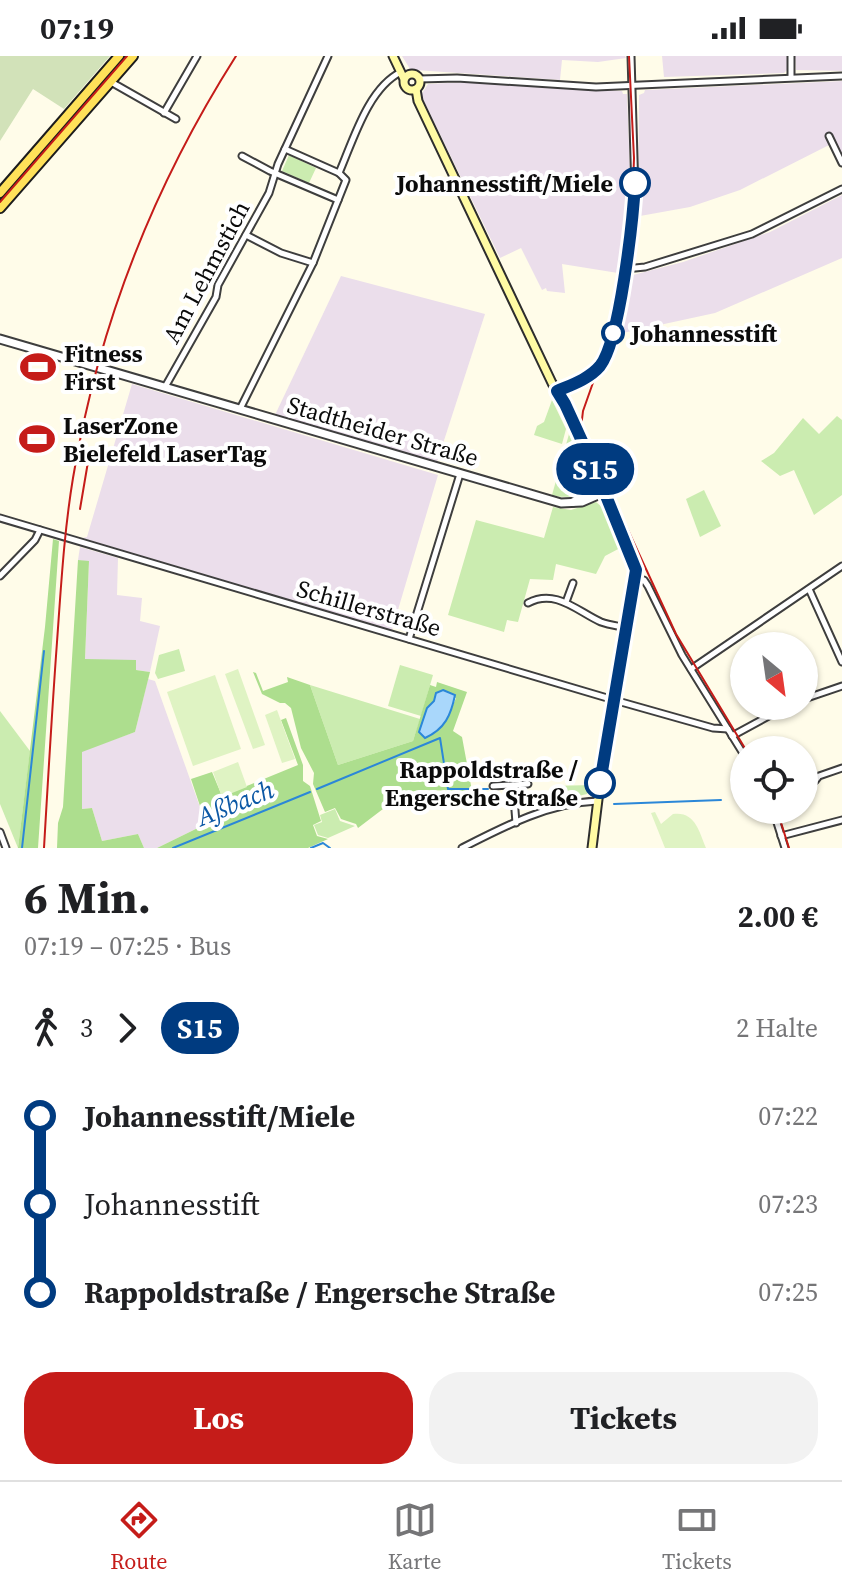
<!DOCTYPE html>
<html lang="de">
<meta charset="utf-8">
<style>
:root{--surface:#fff;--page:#f2f2f2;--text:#202124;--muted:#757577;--line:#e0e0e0;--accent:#c51c19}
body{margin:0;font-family:"Source Serif 4",serif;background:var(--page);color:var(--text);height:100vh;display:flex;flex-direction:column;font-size:30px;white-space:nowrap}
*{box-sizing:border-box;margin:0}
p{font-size:26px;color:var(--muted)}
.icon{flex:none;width:44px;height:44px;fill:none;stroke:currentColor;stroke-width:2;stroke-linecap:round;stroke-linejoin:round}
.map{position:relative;height:792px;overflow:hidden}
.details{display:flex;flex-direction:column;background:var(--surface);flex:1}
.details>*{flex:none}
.badge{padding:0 16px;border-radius:26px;font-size:28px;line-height:52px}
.needle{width:52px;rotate:151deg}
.tools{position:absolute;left:730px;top:576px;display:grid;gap:16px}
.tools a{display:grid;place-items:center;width:88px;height:88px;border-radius:50%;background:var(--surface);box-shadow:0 2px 6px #0004;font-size:40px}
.map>.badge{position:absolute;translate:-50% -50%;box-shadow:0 0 0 4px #fff}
.legs{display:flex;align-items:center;gap:12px;height:88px;padding:0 24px;font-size:26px}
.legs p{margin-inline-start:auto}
.summary{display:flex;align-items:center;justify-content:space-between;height:136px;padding:0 24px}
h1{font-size:44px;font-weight:700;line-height:60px}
.button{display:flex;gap:16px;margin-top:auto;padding:16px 24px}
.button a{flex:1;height:92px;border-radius:32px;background:var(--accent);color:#fff;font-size:32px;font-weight:700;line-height:92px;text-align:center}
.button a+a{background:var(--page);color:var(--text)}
ul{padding:0 24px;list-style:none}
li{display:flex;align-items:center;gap:28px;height:88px;font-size:30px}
li i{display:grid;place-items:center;width:12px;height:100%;margin:0 10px;background:currentColor}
li i::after{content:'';width:20px;height:20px;margin:-10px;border:6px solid;border-radius:50%;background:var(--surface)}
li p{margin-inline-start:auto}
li:first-child i{background:linear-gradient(#0000 50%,currentColor 0)}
li:last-child i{background:linear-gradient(currentColor 50%,#0000 0)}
.status{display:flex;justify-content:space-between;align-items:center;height:56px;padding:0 40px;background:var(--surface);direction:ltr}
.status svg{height:22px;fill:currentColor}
.tabs{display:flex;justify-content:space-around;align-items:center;height:112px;border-top:2px solid var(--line);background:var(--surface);font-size:22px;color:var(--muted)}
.tabs a{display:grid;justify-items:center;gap:4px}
.tabs .active{color:var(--accent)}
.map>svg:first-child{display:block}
.industrial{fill:#ebdeeb}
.green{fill:#cbecb0}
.forest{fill:#adde8e;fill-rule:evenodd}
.cemetery{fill:#d2e2b9}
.pitch{fill:#dff3c3}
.water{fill:#a9d7fb;stroke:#2b87d8;stroke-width:2}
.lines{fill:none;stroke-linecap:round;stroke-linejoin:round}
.stream{stroke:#2b87d8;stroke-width:2}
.minor-casing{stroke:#3e3e3e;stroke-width:9}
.tertiary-casing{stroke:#3e3e3e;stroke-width:11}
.secondary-casing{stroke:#2d2d2d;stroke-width:11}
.primary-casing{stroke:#1c1c1c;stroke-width:12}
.minor{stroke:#fff;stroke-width:5}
.tertiary{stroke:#fff;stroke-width:7}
.secondary{stroke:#fffba4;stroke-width:7}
.primary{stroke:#ffe159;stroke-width:8}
.tram{stroke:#c51c19;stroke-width:2}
.rail{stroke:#c51c19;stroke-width:2}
.line-1-casing{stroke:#fff;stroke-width:18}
.line-1{stroke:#003b80;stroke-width:12}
.stop-1-dot{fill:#fff;stroke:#003b80;stroke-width:4}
.labels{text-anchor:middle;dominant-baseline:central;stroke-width:8;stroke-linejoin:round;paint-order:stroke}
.stop-label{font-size:24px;font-weight:bold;fill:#0b0b0b;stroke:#fff;text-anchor:end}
.street-label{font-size:24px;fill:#0b0b0b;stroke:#fff}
.poi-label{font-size:24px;font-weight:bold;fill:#0b0b0b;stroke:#fff;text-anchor:start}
.water-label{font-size:26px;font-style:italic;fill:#0c58a5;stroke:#fff}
</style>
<div class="status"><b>07:19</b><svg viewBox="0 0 49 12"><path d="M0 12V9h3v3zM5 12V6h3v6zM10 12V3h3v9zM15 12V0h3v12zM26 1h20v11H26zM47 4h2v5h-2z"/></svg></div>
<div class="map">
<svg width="842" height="792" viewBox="0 0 842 792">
<rect width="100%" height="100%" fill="#fffce9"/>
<g class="industrial">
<path d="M402 0H625L626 2 598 6 562 4 560 24 415 14 410 13Z"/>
<path d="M662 0H788V13L784 17 664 21Z"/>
<path d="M795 0H842V15L796 14Z"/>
<path d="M842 25V97L835 86 740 134 690 151 640 160 638 158 639 39 644 37 645 34Z"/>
<path d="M466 26 622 35 623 38H627L630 116 618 217 562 208 565 237 547 235 546 232 542 234 521 192 500 202 421 39 428 28Z"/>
<path d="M842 139V202L715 257 618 278 629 220 683 206 770 176Z"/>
<path d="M341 220 485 258 437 406 275 359Z"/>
<path d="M132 328 438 419 392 574 82 482 87 481Z"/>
<path d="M80 491 118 502 117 539 142 542 140 565 160 570 150 616 136 614V605L85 604 89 506 78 504Z"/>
<path d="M148 623 155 625 206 768 157 792H144L138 778 102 785 92 752 82 753V695L135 676Z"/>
</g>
<g class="green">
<path d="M289 99 316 112 309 127 282 115Z"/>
<path d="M552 344 566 373 562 388 534 379 537 370 544 366Z"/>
<path d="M837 360 842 364V439L814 459 794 414 780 420 761 405 774 397 803 362 819 378Z"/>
<path d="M569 378 588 429C579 441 566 443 552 439Z"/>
<path d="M704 434 721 470 700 481 686 443Z"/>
<path d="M596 446 603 452 622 491 605 500 596 518 556 508 553 524 530 523 518 566 507 564 504 576 448 559 476 464 544 482 553 451 571 454Z"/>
<path d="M179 593 185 615 158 623 155 617 159 599Z"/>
<path d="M400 609 433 619 421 660 388 650Z"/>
<path d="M310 629 420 663 413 685 338 709Z"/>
<path d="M0 655 30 695 18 792 0 748Z"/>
<path d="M592 729 587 738 552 746V730Z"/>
<path d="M335 753 340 765 355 770 328 782 318 779 314 769 322 766 320 759Z"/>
</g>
<g class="forest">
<path d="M53 483 59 485 38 792H18L45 571Z"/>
<path d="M78 504 89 505 85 603 136 604V614L150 616 135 676 82 696V753L92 752 102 785 138 778 144 792H57L58 767 63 751Z"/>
<path d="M253 616 256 617 263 635 288 626 287 621 310 629 338 709 413 685 430 629 436 631 437 626 467 636 453 675 462 681 472 735 421 734 404 737 358 772 356 768 341 763 335 752 325 756 313 728 314 717 301 692 291 652 285 647H280L262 638ZM436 637 456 642C448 661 445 673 425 682L427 652 434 645Z"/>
<path d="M286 662 303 709V725L310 730 321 765 313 769 317 780 328 783 308 792H157L206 768 191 723 212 716 222 740 298 709 281 664Z"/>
</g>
<path class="cemetery" d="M0 0H110L64 53 33 33 0 85Z"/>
<g class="pitch">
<path d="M238 613 265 689 253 693 225 618Z"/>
<path d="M215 619 241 693 193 710 167 636Z"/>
<path d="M277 654 295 703 282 707 265 659Z"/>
<path d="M238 706 247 731 222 741 213 716Z"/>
<path d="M655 756 661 768 673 758C695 755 699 775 706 792H665L651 757Z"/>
</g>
<path class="water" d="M443 634 455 639C451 659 445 673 425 682L419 676 427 652 434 645 436 637Z"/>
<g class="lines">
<g class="stream">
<path d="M317 733 440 682 448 733H488"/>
<path d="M614 748 721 744"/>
<path d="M22 792 44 595"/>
<path d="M173 792 310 736"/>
<path d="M311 792 323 787 330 792"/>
</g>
<g class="minor-casing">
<g id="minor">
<path d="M791 0V21"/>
<path d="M419 23 457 22 596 31 842 20"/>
<path d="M111 26 176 63"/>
<path d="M164 57 197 0"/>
<path d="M829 80 842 107"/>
<path d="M285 93 339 117"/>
<path d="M242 100 270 115 338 144"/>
<path d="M246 179 281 197 313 207"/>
<path d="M625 213 645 211 752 178 842 133"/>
<path d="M165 331 216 241 218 229 269 137 278 108 328 0"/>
<path d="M558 335 588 320 600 310 615 269 635 136 631 0"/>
<path d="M240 353 313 207 346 124 339 117C353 85 368 32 401 16"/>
<path d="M0 462 614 644 713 672 728 673"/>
<path d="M0 520 35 484 40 474"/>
<path d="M636 522 644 524 648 530 682 599 744 699"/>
<path d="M809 533 842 606"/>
<path d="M566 546 573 527"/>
<path d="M528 547C556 532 578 556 601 566 609 569 618 570 627 572"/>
<path d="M409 583 460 418"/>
<path d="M691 613 842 510"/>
<path d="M804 643 842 630"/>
<path d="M732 680 787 650"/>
<path d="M815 725 819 720 842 712"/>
<path d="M513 729 516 767"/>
<path d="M493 730 528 728"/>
<path d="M773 754 785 792"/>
<path d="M0 776 6 792"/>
<path d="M781 780 842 764"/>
<path d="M462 792C505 770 549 747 597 745"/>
</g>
</g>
<g class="tertiary-casing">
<g id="tertiary">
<path d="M0 283 561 447 582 446 605 436"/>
<path d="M573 446 603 431"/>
</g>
</g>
<g class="secondary-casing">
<g id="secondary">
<path d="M393 0 404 23"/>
<circle cx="412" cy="26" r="8"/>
<path d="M416 33 418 45 552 327 565 348 635 510 636 522 600 727 592 792"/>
<path d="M590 414 606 445"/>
</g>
</g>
<g class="primary-casing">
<g id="primary">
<path d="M0 137 119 0"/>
<path d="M0 152 133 0"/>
</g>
</g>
<use href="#minor" class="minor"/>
<use href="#tertiary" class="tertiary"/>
<use href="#secondary" class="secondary"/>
<use href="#primary" class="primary"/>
<g class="tram">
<path d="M629 0 634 102 632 161 613 270 583 355 581 372 676 578 746 694"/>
<path d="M0 146 127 0"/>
<path d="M777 754 789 792"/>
</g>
<g class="rail">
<path d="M80 453 90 394"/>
<path d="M44 792C48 723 52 654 57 586 61 531 64 476 73 422 98 271 154 129 236 0"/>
</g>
</g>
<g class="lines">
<g class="line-1-casing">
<path id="line-1" d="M600 727 636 514 598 420 565 348 557 335C571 329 589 323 600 310 620 285 633 163 635 127"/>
</g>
<use href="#line-1" class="line-1"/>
</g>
<defs>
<g id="stadium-bare" transform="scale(2.76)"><path d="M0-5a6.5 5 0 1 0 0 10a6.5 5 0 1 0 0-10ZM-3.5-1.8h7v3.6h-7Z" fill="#c51c19" stroke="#fff" stroke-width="2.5" paint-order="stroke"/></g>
</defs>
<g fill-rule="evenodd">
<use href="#stadium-bare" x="38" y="311"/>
<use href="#stadium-bare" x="37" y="383"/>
</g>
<g class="stop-1-dot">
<circle cx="635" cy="127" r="14"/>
<circle cx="613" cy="277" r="10"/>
<circle cx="600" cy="727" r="14"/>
</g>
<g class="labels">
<g class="stop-label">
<text x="613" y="127">Johannesstift/Miele</text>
<text x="631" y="277" text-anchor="start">Johannesstift</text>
<text x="578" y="713">Rappoldstraße /<tspan x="578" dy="28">Engersche Straße</tspan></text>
</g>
<g class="street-label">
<text transform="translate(206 216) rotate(-62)">Am Lehmstich</text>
<text transform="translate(383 375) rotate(16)">Stadtheider Straße</text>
<text transform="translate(369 552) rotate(16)">Schillerstraße</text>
</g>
<g class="poi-label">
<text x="64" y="297">Fitness<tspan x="64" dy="28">First</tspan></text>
<text x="63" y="369">LaserZone<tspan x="63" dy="28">Bielefeld LaserTag</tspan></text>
</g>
<g class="water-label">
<text transform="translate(235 747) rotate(-22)">Aßbach</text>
</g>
</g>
</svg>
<div class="tools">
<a><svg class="needle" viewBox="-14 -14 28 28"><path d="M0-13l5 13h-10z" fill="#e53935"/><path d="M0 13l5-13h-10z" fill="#757577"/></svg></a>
<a><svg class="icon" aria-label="locate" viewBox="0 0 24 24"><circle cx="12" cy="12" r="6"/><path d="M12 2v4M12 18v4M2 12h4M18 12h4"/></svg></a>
</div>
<b class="badge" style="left:595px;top:413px;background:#003b80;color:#fff">S15</b>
</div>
<section class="details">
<div class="summary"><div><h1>6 Min.</h1><p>07:19 – 07:25 · Bus</p></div><b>2.00 €</b></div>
<div class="legs"><svg class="icon" aria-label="walk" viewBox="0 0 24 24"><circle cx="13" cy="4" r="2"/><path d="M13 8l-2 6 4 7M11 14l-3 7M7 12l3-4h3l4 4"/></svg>3<svg class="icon" aria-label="forward" viewBox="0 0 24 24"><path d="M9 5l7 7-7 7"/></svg><b class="badge" style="background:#003b80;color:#fff">S15</b><p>2 Halte</p></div>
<ul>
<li><i style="color:#003b80"></i><b>Johannesstift/Miele</b><p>07:22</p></li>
<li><i style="color:#003b80"></i><span>Johannesstift</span><p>07:23</p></li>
<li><i style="color:#003b80"></i><b>Rappoldstraße / Engersche Straße</b><p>07:25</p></li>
</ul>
<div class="button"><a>Los</a><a>Tickets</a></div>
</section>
<nav class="tabs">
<a class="active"><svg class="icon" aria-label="directions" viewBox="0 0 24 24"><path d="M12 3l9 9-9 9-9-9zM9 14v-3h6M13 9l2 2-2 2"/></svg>Route</a>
<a><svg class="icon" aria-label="map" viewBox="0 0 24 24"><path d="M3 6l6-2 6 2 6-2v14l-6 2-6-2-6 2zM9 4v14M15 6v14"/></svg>Karte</a>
<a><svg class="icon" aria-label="tickets" viewBox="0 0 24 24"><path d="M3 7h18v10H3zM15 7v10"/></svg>Tickets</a>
</nav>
